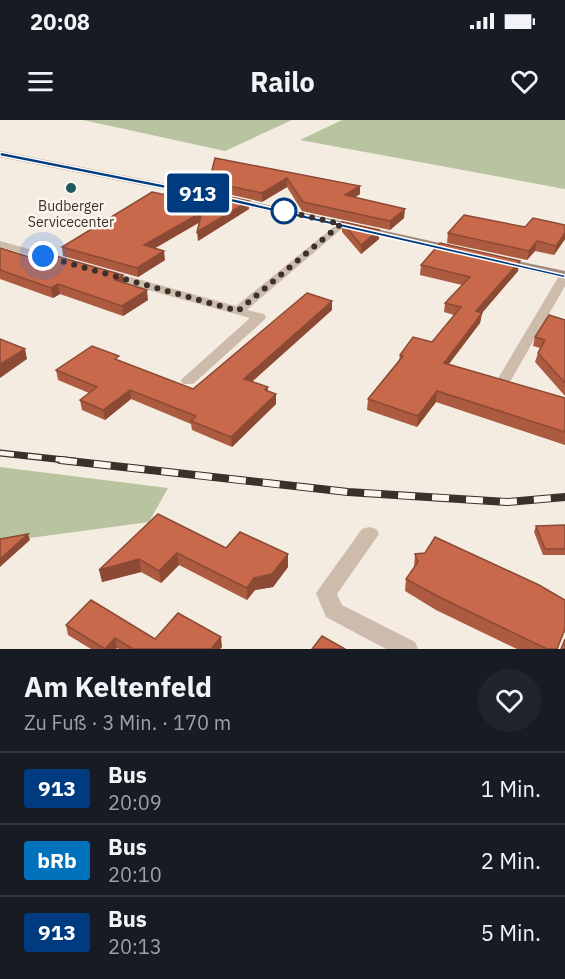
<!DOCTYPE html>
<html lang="de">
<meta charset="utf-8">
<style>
:root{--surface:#171b24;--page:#20242c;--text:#f1f3f6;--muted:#9ea1a6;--line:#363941}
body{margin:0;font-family:"IBM Plex Sans",sans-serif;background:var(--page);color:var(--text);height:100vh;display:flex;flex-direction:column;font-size:22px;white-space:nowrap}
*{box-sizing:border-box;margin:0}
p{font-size:20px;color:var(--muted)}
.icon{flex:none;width:33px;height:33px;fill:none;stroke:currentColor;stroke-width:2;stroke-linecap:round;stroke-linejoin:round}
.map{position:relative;height:529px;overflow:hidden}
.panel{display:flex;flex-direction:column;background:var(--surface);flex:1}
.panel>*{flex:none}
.badge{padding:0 12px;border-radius:4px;font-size:21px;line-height:39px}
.you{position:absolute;width:30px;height:30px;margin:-15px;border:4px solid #fff;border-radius:50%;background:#1a73e8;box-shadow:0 0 0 9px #1a73e833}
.map>.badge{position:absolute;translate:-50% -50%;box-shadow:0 0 0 3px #fff}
.round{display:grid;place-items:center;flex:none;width:63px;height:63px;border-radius:32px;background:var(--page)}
.overview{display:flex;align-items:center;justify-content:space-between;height:102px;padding:0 24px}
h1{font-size:28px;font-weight:800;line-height:45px}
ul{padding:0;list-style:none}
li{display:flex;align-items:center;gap:18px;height:72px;padding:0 24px;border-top:2px solid var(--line)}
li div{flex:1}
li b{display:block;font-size:22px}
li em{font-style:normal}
li .badge{min-width:66px;font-weight:700;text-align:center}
.status{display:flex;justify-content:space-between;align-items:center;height:42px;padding:0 30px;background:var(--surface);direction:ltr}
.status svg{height:16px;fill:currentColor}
header{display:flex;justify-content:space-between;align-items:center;height:78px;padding:0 24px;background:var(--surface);font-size:27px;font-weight:800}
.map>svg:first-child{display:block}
.green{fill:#b8c4a0}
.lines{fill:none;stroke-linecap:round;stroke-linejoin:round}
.minor{fill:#cdbbac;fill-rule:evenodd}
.secondary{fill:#a18a7d;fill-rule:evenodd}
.rail-far1-casing{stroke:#3b302b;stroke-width:7}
.rail-casing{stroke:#3b302b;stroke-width:8}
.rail-far1{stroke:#fbf5ee;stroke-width:4.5;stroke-dasharray:14;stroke-linecap:butt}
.rail{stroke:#fbf5ee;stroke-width:6;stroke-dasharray:17;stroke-linecap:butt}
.wall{fill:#ac5a40}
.shaded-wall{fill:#8c4a34}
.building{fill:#c8694b;stroke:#8c4a34;stroke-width:1.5}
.line{fill:#003b80;stroke:#fff;stroke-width:1.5}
.walk{stroke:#3b302b;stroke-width:6;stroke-dasharray:0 10.8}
.poi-dot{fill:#1f5a5e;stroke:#fbf5ee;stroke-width:2}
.stop-dot{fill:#fff;stroke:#003b80;stroke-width:3}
.labels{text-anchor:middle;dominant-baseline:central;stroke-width:5;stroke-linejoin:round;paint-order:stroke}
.far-poi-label{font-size:14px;fill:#3b302b;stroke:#fbf5ee}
</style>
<div class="status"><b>20:08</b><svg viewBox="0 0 49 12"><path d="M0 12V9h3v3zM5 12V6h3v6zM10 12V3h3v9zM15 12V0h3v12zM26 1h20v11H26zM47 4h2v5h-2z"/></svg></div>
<header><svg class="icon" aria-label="menu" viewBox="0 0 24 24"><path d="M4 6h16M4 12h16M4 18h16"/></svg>Railo<svg class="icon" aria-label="heart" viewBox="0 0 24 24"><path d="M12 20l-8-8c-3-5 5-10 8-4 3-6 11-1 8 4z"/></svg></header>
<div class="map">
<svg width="565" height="529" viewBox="0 0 565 529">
<rect width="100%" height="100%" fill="#f4ebe1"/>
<g class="green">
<path d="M83 0H292L225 31Z"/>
<path d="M342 0H565V69L300 20Z"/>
<path d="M0 347 168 368 149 402 0 422Z"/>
</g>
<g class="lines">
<g class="minor">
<path d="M341 101 346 104 345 106 247 190 264 194 266 197 264 200 193 264H183L181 261 183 258 250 198 101 157 99 154 105 150 236 186Z"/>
<path d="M0 121 69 140 71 142 65 145 0 127Z"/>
<path d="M565 152V166L511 260 509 263H499L497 260 559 156Z"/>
<path d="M369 407 376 409 379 414 337 474 342 485 415 522 418 529H386L326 497 316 473 362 409Z"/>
</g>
<g class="secondary">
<path d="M0 31 222 75 458 127 464 130 458 133 222 81 0 37Z"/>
<path d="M499 137 565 151V159L495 142V138Z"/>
</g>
<g class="rail-far1-casing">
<path id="rail-far1" d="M0 333 74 341"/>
</g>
<g class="rail-casing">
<path id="rail" d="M60 340 348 372 507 382 565 377"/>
</g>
<use href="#rail-far1" class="rail-far1"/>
<use href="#rail" class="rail"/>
</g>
<g class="wall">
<path d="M215 38 360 66V74L355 77 404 98 390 110 302 91 287 67 262 82 210 70 209 62Z"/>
<path d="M249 81V89L198 121 199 102 155 128 165 140 138 157 63 136 62 127 204 83Z"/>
<path d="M342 102 379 110V119L361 134 342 112Z"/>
<path d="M565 105V119L554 135 535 131 527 140 447 123 448 113Z"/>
<path d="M0 128 39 140 124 162 148 180 123 196 60 174 53 178 0 159Z"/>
<path d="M421 145 518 151 482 193 480 203 449 244 565 278V325L436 282 417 307 367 290 368 279 399 241 400 235 432 222 454 195 444 192 445 183 462 165 420 155Z"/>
<path d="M332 190 252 261 268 267V271L276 284 232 327 192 310 191 304 131 279 105 300 82 290 80 280 89 273 58 260 56 250 119 241 193 269Z"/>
<path d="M565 200V276L535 242 538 233 540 228 533 226 535 217Z"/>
<path d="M158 394 226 428 288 447 273 467 255 470 247 480 179 445 161 463 141 452 102 462Z"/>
<path d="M565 405V435H543L534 412 536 406Z"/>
<path d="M415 434 565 480V511L557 529H517L436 490 405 471 406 459 414 448Z"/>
<path d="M66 505 155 519 222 527 220 529H119L117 528 116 529H91L68 515Z"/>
</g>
<g class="shaded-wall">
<path d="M287 58V67L262 82V73Z"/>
<path d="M360 66V74L345 84V75Z"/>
<path d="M249 81V89L198 121 197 112Z"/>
<path d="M405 89 404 98 390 110V101Z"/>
<path d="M202 92V101L145 134 144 125Z"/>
<path d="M379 110V119L361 134V125Z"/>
<path d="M565 113V119L554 135 556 126Z"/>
<path d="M537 121 535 131 527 140 529 131Z"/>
<path d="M164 131 165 140 138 157 137 148Z"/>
<path d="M520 141 518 151 475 201 476 191Z"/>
<path d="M123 155 125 165 115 160Z"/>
<path d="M58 164 60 174 53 178 51 168Z"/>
<path d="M147 170 148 180 123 196 122 186Z"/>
<path d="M332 181V190L245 268 244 259Z"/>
<path d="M482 193 480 203 442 253 444 243Z"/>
<path d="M25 229 27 239 0 258V244Z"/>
<path d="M130 270 131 279 105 300 103 290Z"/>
<path d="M437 271 436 282 417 307 418 296Z"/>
<path d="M276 274V284L232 327 231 317Z"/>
<path d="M28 414 30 420 0 447V439Z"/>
<path d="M177 433 179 445 161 463 159 451Z"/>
<path d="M288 434V447L273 467 255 470 247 480V468L254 458Z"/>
<path d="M139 439 141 452 102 462 99 450Z"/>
<path d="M221 517 222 527 220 529H211Z"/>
<path d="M115 518 117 528 116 529H105Z"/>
</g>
<g class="building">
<path d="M215 38 360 66 345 75 405 89 390 101 303 82 287 58 262 73 209 62Z"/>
<path d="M152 72 204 83 207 72 249 81 197 112 202 92 144 125 164 131 137 148 62 127Z"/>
<path d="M464 95 525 107 533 98 565 105V113L556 126 537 121 529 131 448 113Z"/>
<path d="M342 102H343L379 110 361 125Z"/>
<path d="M440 123 520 141 476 191 482 193 444 243 565 278V312L437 271 418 296 368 279 403 236 400 235 413 217 432 222 461 187 445 183 470 157 421 145Z"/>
<path d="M0 128 39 140 49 134 123 155 115 160 147 170 122 186 58 164 51 168 0 150Z"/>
<path d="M307 173 332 181 244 259 268 267 265 270 276 274 231 317 191 301 196 296 130 270 103 290 80 280 97 267 56 250 92 226 119 236 115 239 193 269Z"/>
<path d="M549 195 565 200V263L538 233 545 220 535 217Z"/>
<path d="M0 219 25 229 0 244Z"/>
<path d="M158 394 226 428 240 412 288 434 272 454 254 458 247 468 177 433 159 451 139 439 99 450Z"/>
<path d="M565 405V429H545L536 406Z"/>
<path d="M28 414 0 439V419Z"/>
<path d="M435 417 539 465 565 480V509L557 529H547L439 477 406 459 418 442 415 434 425 433Z"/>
<path d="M91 480 155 519 178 493 221 517 211 529H133L115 518 105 529 66 505Z"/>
<path d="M322 516 345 529H312Z"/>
<path d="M565 519V529H561Z"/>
</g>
<path class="line" d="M0 32 222 76 565 155V158L222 80 0 36Z"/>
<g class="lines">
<path class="walk" d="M43 136 238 191 341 104 284 91"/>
</g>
<circle class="poi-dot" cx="71" cy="68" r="6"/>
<circle class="stop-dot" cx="284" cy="91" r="12"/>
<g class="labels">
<g class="far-poi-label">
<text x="71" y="86">Budberger<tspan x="71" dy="16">Servicecenter</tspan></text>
</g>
</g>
</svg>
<div class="you" style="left:43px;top:136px"></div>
<b class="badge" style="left:198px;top:73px;background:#003b80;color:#fff">913</b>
</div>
<section class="panel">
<div class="overview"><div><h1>Am Keltenfeld</h1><p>Zu Fuß · 3 Min. · 170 m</p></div><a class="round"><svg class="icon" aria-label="heart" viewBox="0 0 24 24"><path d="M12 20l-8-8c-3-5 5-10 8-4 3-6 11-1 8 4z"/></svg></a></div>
<ul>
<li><span class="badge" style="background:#003b80;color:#fff">913</span><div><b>Bus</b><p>20:09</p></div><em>1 Min.</em></li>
<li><span class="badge" style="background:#0072bc;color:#fff">bRb</span><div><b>Bus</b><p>20:10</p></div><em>2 Min.</em></li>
<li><span class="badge" style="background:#003b80;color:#fff">913</span><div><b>Bus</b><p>20:13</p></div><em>5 Min.</em></li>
</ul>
</section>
